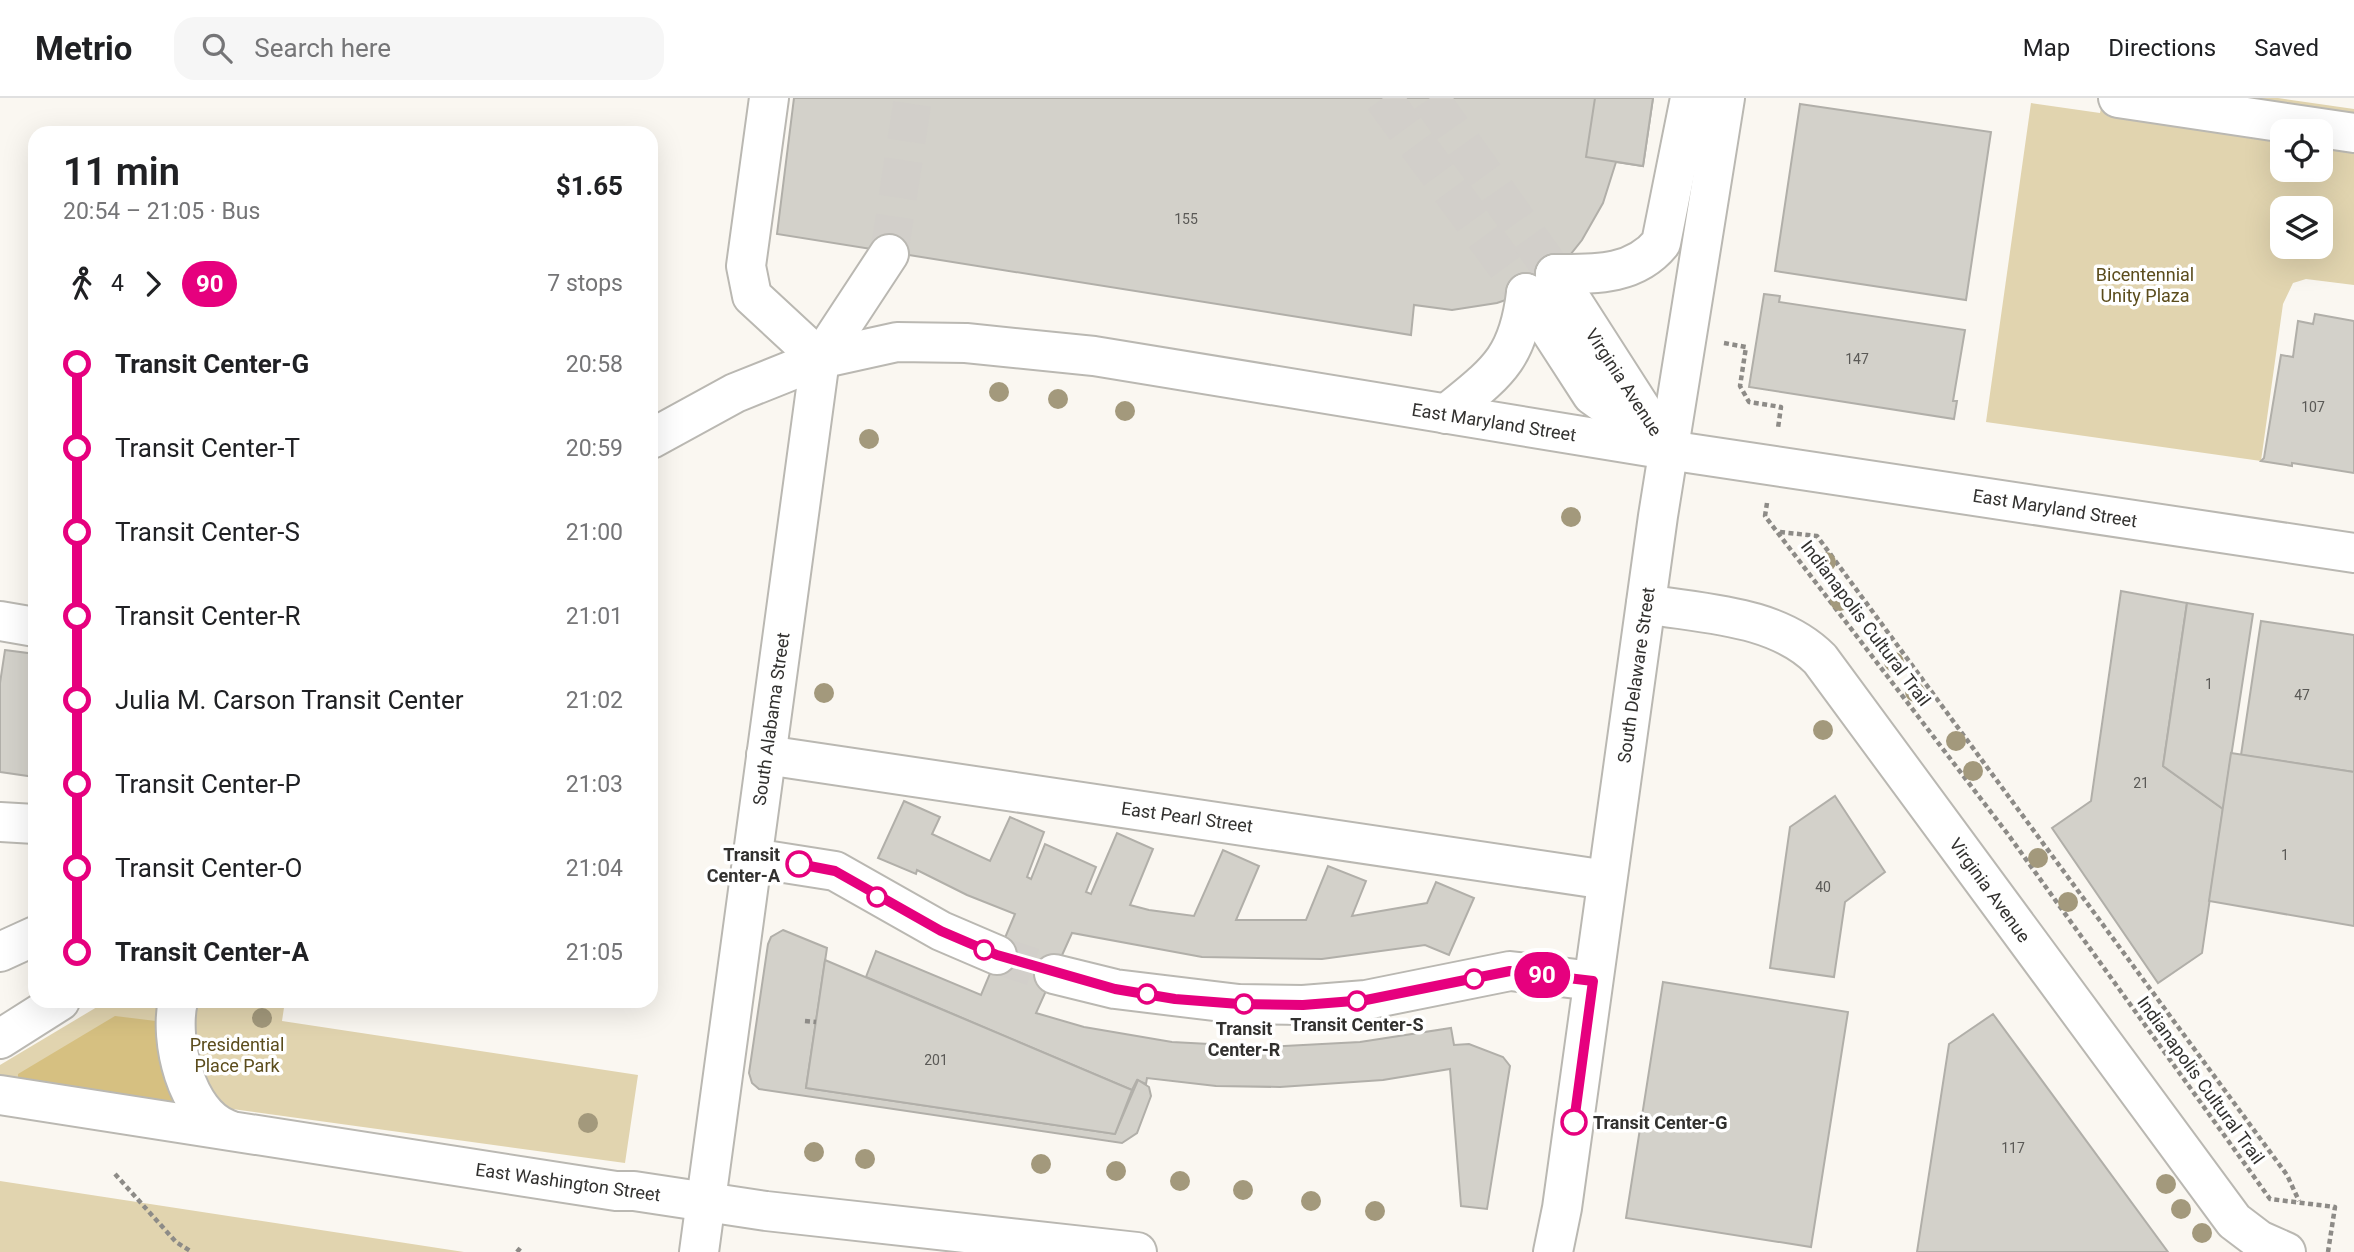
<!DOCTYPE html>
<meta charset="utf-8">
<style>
:root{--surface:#fff;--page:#f6f6f6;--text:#202124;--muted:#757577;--line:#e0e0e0}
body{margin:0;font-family:Roboto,sans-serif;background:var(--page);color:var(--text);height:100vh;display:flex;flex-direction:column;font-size:26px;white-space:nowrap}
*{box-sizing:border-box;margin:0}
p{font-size:23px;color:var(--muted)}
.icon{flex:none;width:38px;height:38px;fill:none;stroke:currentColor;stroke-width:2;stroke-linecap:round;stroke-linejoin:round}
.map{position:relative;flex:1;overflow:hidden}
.side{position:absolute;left:28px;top:28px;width:630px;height:882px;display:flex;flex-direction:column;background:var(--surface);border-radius:21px;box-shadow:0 7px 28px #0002}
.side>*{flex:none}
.badge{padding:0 14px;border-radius:23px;font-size:24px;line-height:46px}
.buttons{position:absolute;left:2270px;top:21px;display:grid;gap:14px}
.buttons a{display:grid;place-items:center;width:63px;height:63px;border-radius:14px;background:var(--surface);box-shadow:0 7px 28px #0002;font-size:35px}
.map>.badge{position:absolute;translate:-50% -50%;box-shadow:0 0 0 4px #fff}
.legs{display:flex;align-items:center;gap:10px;height:77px;padding:0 35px;font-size:23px}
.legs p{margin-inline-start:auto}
.headline{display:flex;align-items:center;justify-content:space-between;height:119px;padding:0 35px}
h1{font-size:38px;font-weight:600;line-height:52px}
ul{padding:0 35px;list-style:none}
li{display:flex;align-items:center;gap:24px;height:84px;font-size:26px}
li i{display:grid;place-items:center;width:10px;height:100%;margin:0 9px;background:currentColor}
li i::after{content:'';width:18px;height:18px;margin:-9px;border:5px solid;border-radius:50%;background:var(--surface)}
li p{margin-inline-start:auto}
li:first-child i{background:linear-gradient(#0000 50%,currentColor 0)}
li:last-child i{background:linear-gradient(currentColor 50%,#0000 0)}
header{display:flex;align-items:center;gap:42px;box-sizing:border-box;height:98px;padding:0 35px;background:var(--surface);border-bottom:2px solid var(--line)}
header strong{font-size:33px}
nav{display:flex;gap:38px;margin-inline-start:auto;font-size:24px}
.search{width:490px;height:63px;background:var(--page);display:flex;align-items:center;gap:18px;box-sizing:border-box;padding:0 24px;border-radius:21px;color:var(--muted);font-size:26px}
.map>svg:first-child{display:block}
.green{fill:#e1d4af;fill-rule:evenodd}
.forest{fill:#d6c081}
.building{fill:#d3d1ca;stroke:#b1afa9;stroke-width:2}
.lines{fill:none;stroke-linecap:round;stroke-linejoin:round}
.minor-tunnel{stroke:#d2cfca;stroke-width:38;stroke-dasharray:38 19;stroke-linecap:butt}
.minor-casing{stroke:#bab8b2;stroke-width:42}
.major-casing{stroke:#bab8b2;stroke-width:42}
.path{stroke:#8d8b87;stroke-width:4.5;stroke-dasharray:5 3.5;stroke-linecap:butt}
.minor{stroke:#fff;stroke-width:38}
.major{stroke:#fff;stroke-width:38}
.tree{fill:#a3997c}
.line-1-casing{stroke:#fff;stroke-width:16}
.line-1{stroke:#e6007e;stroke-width:10}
.stop-1-dot{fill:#fff;stroke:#e6007e;stroke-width:3.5}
.labels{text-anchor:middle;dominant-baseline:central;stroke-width:7;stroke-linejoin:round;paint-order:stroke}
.number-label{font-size:14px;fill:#5a5956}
.park-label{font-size:18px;fill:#5b4c1c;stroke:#fff}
.street-label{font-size:18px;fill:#32312f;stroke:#fff}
.stop-label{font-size:18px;font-weight:bold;fill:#32312f;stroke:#fff}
</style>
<header>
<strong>Metrio</strong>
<div class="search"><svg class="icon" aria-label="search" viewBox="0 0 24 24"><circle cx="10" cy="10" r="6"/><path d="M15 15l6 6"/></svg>Search here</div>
<nav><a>Map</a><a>Directions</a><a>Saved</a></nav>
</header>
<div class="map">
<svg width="2354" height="1154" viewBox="0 0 2354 1154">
<rect width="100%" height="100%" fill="#faf7f1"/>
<g class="green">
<path d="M2103 0H2278L2354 11V187L2306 181 2293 185 2283 206 2261 363 1986 324 2031 5 2100 15ZM2282 33H2320V72H2282ZM2282 110H2320V149H2282Z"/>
<path d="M107 903H285L282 923 638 977 625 1065 0 979V967Z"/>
<path d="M0 1083 464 1154H0Z"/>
</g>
<path class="forest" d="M115 918 156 923 163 976 174 1004 18 982V976Z"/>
<g class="building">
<path d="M794 0H1653L1643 68 1616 64 1603 105 1582 142 1555 176 1526 195 1497 205 1452 212 1414 207 1411 237 777 136Z"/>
<path d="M1595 0H1653L1643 68 1586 59Z"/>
<path d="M1800 6 1991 34 1966 202 1775 173Z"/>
<path d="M1764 196 1780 198 1779 204 1965 232 1953 303H1957L1954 321 1749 289Z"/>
<path d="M2315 216 2354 223V375L2292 365V368L2261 363 2264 360 2281 257 2293 259 2298 223 2313 226Z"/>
<path d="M2121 493 2187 505 2163 668 2223 711 2202 855 2158 885 2052 730 2091 703Z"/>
<path d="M2187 505 2253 516 2223 711 2163 668Z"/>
<path d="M2261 523 2354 537V674L2241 657Z"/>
<path d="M5 552 35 556V679L0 674V585Z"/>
<path d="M2231 655 2354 674V828L2209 803Z"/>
<path d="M1835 698 1885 774 1845 804 1834 879 1770 870 1790 729Z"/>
<path d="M904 703 940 719 932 736 990 763 1010 719 1044 734 1027 779 1031 781 1045 746 1096 769 1086 794 1091 796 1117 735 1153 751 1130 807 1149 812 1194 818 1223 752 1259 768 1236 822H1306L1328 768 1366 783 1352 818 1427 805 1436 784 1474 800 1449 857 1425 847 1322 861 1202 859 1072 835 1036 915 1084 929 1172 944 1266 949 1360 944 1451 930 1454 947 1469 946 1503 959 1510 968 1487 1111 1461 1108 1450 971 1383 982 1280 989 1216 988 1147 980 1146 986 1137 982 1132 992 866 879 876 853 981 897 1015 816 967 797 917 772 916 776 878 760Z"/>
<path d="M783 832 827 850 806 990 1115 1036 1138 982 1149 989 1151 998 1137 1035 1122 1045 759 991 752 985 749 975 768 846 771 839Z"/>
<path d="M825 862 1132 992 1115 1036 806 990Z"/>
<path d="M1663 884 1848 914 1811 1149 1626 1120Z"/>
<path d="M1993 916 2168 1154H1917L1949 946Z"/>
</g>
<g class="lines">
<g class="minor-tunnel">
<path d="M1383 0 1526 195"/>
<path d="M1430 0 1555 176"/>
<path d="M889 156 913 0"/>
<path d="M997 857 1054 876"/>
</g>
<g class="minor-casing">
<g id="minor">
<path d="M769 0 746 168 752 198 820 261"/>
<path d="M2118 0 2354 35"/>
<path d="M1555 176 1655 332"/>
<path d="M1526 195 1592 297 1668 352"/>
<path d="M820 261 889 156"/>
<path d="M1646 506C1704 516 1776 517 1820 561L2234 1123 2259 1142 2286 1154"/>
<path d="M0 523 35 529"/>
<path d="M766 657 1607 782"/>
<path d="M0 724 35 726"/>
<path d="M752 760 835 773 941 833 997 857"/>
<path d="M1054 876 1115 891 1239 906 1303 907 1366 902 1510 873 1593 883"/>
</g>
</g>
<g class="major-casing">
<g id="major">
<path d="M1555 176C1594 176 1634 178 1661 145L1690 0"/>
<path d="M1446 316C1496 275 1518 262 1526 195"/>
<path d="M651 341 735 295 820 261 897 244 966 245 1094 258 1668 352 2354 455"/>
<path d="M0 854 35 838"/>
<path d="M178 903C169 942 186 1016 227 1031"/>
<path d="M0 941 60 903"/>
<path d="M0 997 616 1093H634L766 1113 1137 1154"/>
<path d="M699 1154 820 261"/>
<path d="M1553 1154 1562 1110 1658 418 1725 0"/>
</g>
</g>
<g class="path">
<path d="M1724 245 1746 249 1740 288 1749 304 1781 309 1778 330"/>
<path d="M1767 405 1765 418 2007 735 2270 1101 2335 1109 2328 1154"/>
<path d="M1780 434 1817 438 2287 1077 2299 1103"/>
<path d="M805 923 816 924"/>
<path d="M115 1076 176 1144 192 1154"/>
<path d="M517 1154 522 1148"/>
</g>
<use href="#minor" class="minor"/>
<use href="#major" class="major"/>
</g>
<g class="tree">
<circle cx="999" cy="294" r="10"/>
<circle cx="1058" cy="301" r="10"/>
<circle cx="1125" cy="313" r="10"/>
<circle cx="869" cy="341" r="10"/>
<circle cx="1571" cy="419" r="10"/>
<circle cx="1826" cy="464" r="10"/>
<circle cx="1840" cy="503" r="10"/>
<circle cx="1894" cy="564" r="10"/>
<circle cx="1915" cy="594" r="10"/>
<circle cx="824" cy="595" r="10"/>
<circle cx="1823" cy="632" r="10"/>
<circle cx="1956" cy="643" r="10"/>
<circle cx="1973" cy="673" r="10"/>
<circle cx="2038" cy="760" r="10"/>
<circle cx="2068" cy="804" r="10"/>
<circle cx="262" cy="920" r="10"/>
<circle cx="588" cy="1025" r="10"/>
<circle cx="814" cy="1054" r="10"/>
<circle cx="865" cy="1061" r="10"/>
<circle cx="1041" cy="1066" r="10"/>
<circle cx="1116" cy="1073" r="10"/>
<circle cx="1180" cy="1083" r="10"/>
<circle cx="2166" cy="1086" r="10"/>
<circle cx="1243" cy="1092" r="10"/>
<circle cx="1311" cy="1103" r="10"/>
<circle cx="2181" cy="1111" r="10"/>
<circle cx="1375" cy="1113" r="10"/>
<circle cx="2202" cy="1135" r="10"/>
</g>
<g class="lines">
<g class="line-1-casing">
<path id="line-1" d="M799 766 835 773 941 833 997 857 1115 891 1175 901 1239 906 1303 907 1366 902 1510 873 1593 883 1574 1024"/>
</g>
<use href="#line-1" class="line-1"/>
</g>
<g class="stop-1-dot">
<circle cx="799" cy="766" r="12"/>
<circle cx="877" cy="799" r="9"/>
<circle cx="984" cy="852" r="9"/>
<circle cx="1474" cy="881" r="9"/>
<circle cx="1147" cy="896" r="9"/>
<circle cx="1357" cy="903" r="9"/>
<circle cx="1244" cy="906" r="9"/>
<circle cx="1574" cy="1024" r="12"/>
</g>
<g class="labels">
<g class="number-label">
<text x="1186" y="121">155</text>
<text x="1857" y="261">147</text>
<text x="2313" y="309">107</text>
<text x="2209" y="586">1</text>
<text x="2302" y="597">47</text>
<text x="2141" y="685">21</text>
<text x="2285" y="757">1</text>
<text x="1823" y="789">40</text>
<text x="936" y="962">201</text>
<text x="2013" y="1050">117</text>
</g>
<g class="park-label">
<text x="2145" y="176">Bicentennial<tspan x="2145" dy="21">Unity Plaza</tspan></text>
<text x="237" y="946">Presidential<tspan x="237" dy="21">Place Park</tspan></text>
</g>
<g class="street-label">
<text transform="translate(1624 284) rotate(57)">Virginia Avenue</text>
<text transform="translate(1494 324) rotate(9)">East Maryland Street</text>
<text transform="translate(2055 410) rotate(9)">East Maryland Street</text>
<text transform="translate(1866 525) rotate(53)">Indianapolis Cultural Trail</text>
<text transform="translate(1636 577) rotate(-82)">South Delaware Street</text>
<text transform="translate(771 621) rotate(-82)">South Alabama Street</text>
<text transform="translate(1187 719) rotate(8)">East Pearl Street</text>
<text transform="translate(1990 792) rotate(54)">Virginia Avenue</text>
<text transform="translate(2201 982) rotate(54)">Indianapolis Cultural Trail</text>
<text transform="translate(568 1084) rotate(8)">East Washington Street</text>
</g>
<g class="stop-label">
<text x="780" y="756" text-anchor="end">Transit<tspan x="780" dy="21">Center-A</tspan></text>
<text x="1357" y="926">Transit Center-S</text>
<text x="1244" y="930">Transit<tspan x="1244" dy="21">Center-R</tspan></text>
<text x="1593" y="1024" text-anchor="start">Transit Center-G</text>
</g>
</g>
</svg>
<div class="buttons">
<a><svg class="icon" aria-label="locate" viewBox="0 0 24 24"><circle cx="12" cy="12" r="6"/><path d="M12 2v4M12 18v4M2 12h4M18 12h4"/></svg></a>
<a><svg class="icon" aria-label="layers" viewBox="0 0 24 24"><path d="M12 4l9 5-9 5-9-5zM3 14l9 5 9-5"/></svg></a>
</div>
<b class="badge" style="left:1542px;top:877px;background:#e6007e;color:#fff">90</b>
<section class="side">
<div class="headline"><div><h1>11 min</h1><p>20:54 – 21:05 · Bus</p></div><b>$1.65</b></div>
<div class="legs"><svg class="icon" aria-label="walk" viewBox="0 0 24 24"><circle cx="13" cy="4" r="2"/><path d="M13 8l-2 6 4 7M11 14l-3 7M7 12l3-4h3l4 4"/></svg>4<svg class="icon" aria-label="forward" viewBox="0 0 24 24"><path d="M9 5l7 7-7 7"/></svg><b class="badge" style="background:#e6007e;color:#fff">90</b><p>7 stops</p></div>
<ul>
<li><i style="color:#e6007e"></i><b>Transit Center-G</b><p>20:58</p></li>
<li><i style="color:#e6007e"></i><span>Transit Center-T</span><p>20:59</p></li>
<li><i style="color:#e6007e"></i><span>Transit Center-S</span><p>21:00</p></li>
<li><i style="color:#e6007e"></i><span>Transit Center-R</span><p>21:01</p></li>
<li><i style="color:#e6007e"></i><span>Julia M. Carson Transit Center</span><p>21:02</p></li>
<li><i style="color:#e6007e"></i><span>Transit Center-P</span><p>21:03</p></li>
<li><i style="color:#e6007e"></i><span>Transit Center-O</span><p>21:04</p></li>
<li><i style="color:#e6007e"></i><b>Transit Center-A</b><p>21:05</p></li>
</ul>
</section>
</div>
